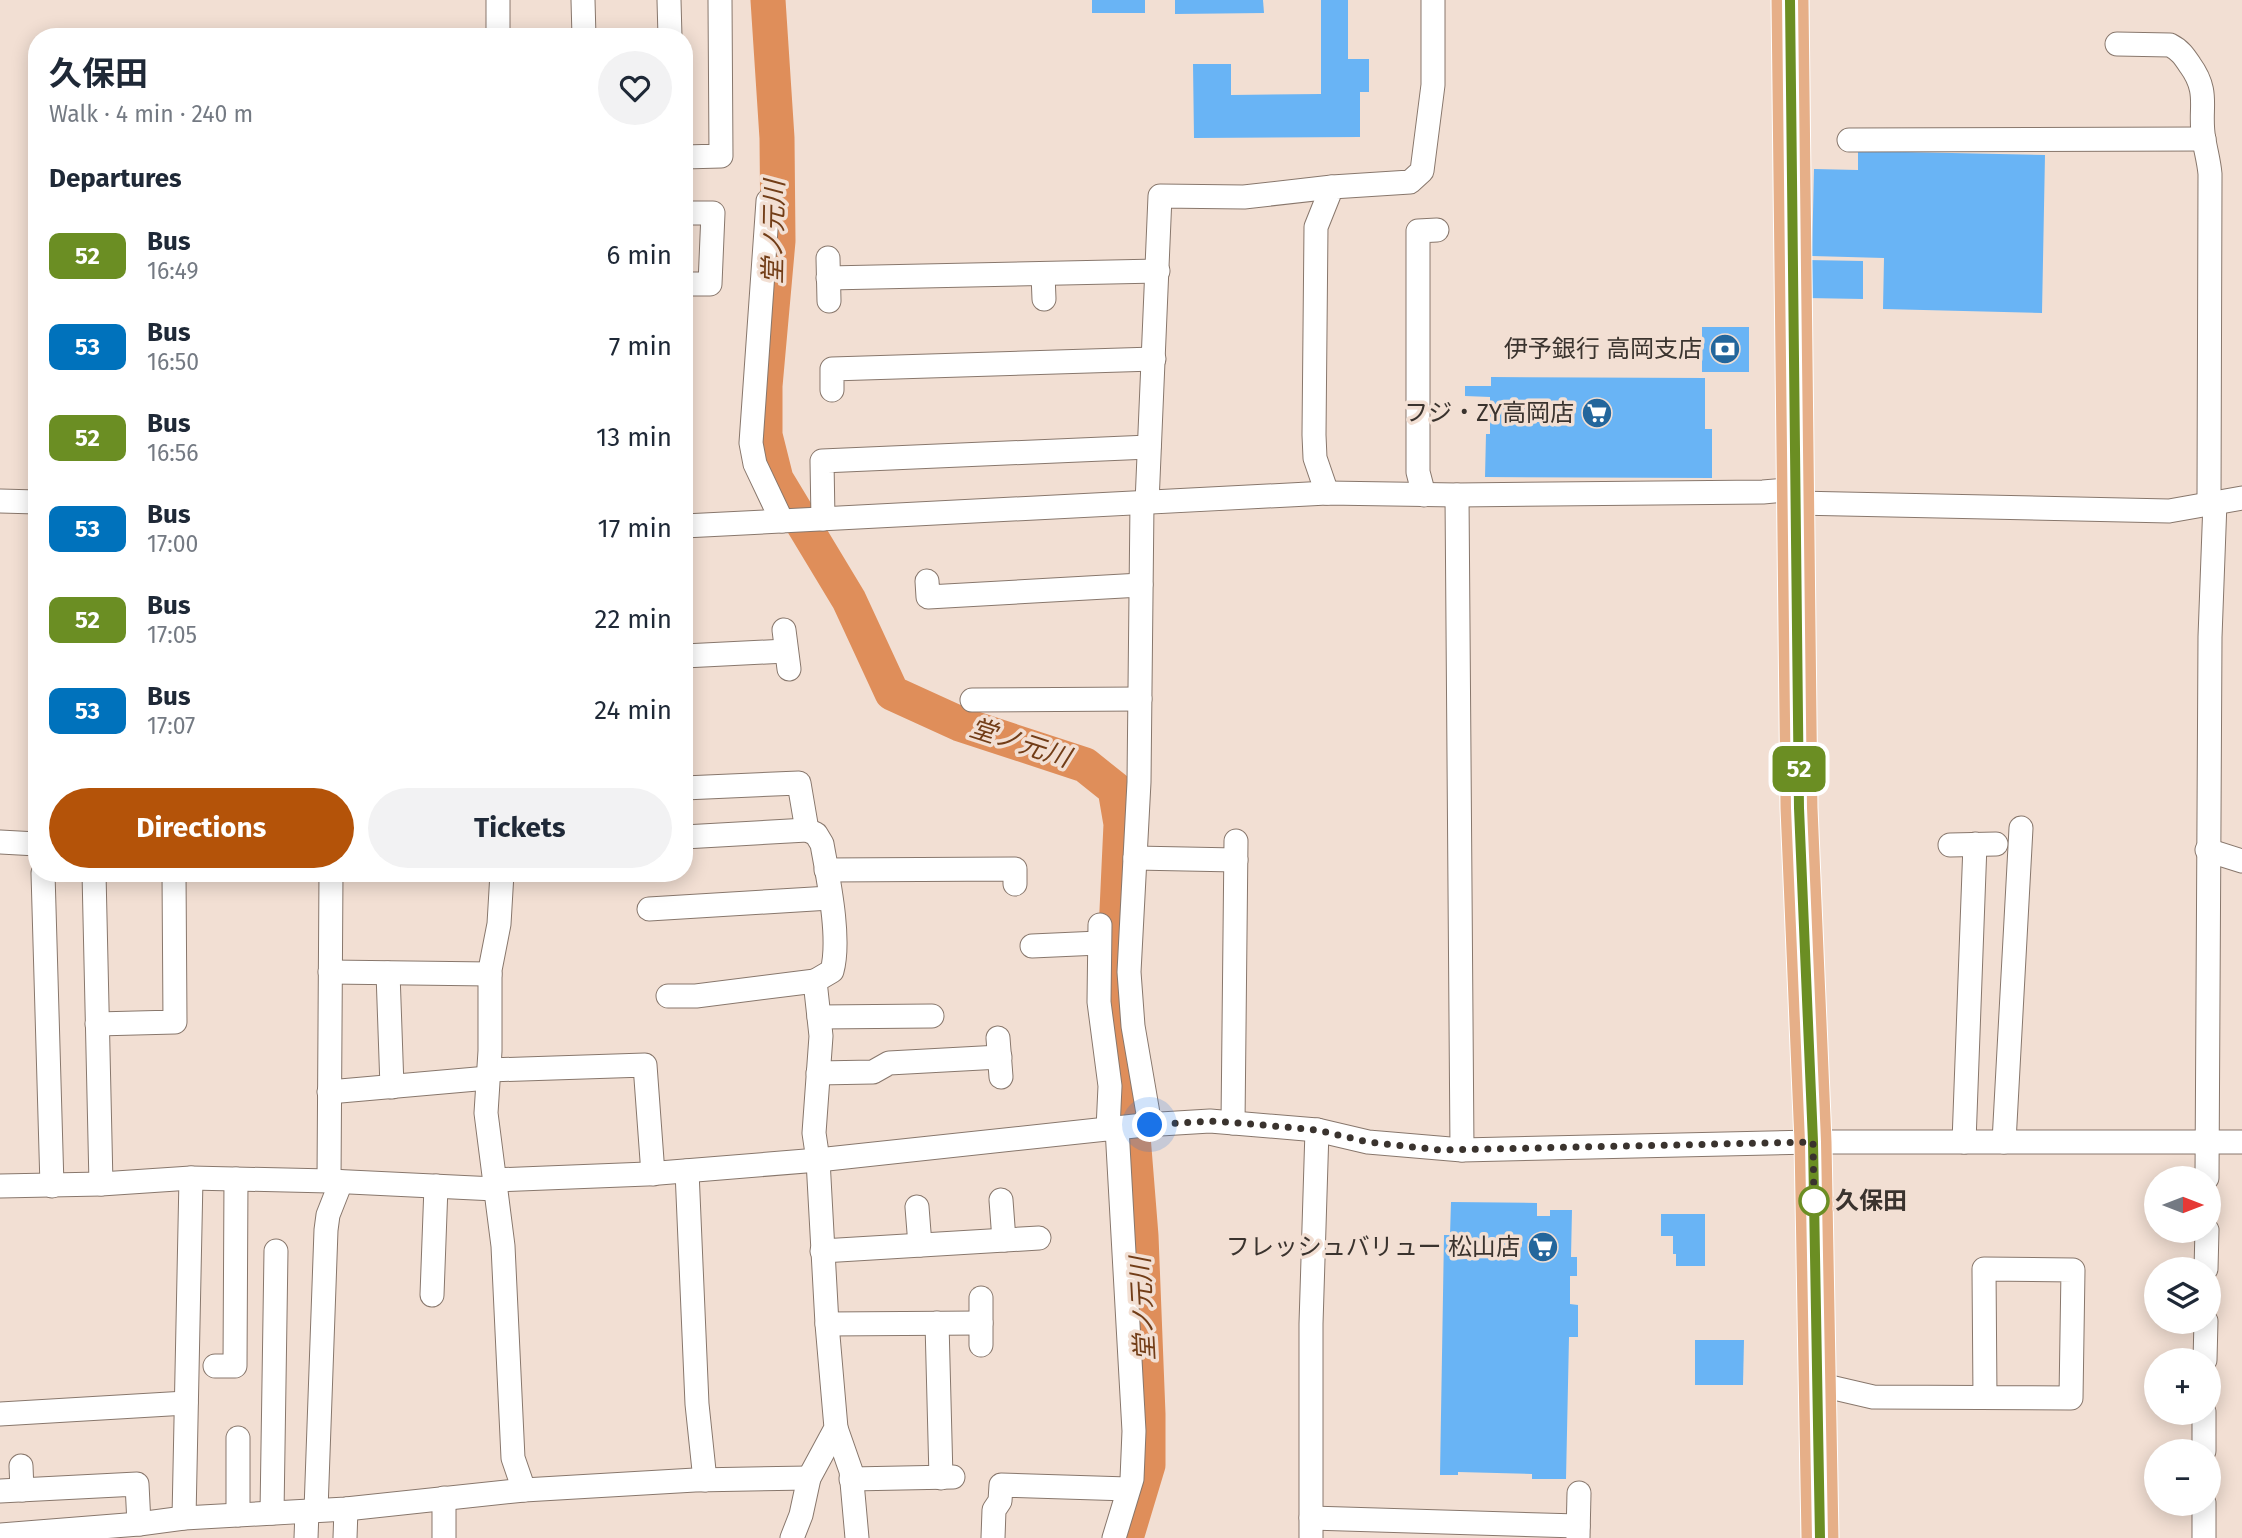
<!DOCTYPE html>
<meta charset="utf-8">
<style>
:root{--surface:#fff;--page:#f2f2f3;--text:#1f2937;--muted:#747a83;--accent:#b45309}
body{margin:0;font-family:"Fira Sans","Noto Sans JP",sans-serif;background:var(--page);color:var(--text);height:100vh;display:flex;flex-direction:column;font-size:26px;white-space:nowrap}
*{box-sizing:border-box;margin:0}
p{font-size:23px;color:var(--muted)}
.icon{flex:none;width:38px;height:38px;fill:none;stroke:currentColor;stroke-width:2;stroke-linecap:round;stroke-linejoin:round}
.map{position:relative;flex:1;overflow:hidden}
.sheet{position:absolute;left:28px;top:28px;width:665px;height:854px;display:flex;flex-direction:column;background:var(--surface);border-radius:28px;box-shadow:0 4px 18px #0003}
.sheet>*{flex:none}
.badge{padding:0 14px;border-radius:10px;font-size:24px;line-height:46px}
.needle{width:46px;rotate:90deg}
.controls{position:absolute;left:2144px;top:1166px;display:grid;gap:14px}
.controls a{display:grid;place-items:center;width:77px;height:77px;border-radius:50%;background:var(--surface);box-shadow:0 4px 18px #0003;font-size:35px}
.you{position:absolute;width:35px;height:35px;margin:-18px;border:5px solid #fff;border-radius:50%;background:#1a73e8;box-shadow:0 0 0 10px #1a73e833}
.map>.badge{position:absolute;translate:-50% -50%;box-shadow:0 0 0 4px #fff}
h2{padding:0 21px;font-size:26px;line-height:63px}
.round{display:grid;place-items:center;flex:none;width:74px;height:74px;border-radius:37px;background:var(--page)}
.summary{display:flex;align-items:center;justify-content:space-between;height:119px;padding:0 21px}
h1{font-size:33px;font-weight:700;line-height:52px}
.cta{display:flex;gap:14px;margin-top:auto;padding:14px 21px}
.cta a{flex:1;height:80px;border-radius:42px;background:var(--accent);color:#fff;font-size:28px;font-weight:700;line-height:80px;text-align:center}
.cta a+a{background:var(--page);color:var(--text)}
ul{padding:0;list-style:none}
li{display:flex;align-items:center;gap:21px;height:91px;padding:0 21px}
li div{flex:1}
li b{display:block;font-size:26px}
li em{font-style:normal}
li .badge{min-width:77px;font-weight:700;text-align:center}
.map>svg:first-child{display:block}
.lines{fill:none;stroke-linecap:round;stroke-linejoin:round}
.river{stroke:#df8e5a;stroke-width:35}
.building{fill:#69b4f5}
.minor-casing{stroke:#88776c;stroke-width:25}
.primary-casing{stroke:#fff;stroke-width:39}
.minor{stroke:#fff;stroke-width:23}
.primary{stroke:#e6af88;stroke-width:37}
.line-casing{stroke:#fff;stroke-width:16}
.line{stroke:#6b8e23;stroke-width:10}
.walk{stroke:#3a332e;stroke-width:7;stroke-dasharray:0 12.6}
.stop-dot{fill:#fff;stroke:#6b8e23;stroke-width:3.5}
.labels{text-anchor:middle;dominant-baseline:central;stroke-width:7;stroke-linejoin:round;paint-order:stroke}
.poi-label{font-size:24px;fill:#3a332e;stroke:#f2dfd3;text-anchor:end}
.stop-label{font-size:24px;font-weight:bold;fill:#3a332e;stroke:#f2dfd3;text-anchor:start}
.water-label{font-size:26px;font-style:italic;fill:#723d17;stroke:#f2dfd3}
</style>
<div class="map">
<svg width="2242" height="1538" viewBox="0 0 2242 1538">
<rect width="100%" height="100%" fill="#f2dfd3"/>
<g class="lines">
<path class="river" d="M768 0 777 138 778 241 765 386V435L776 479 849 600 892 693 960 724 1085 765 1115 789 1121 824 1114 975 1131 1111 1141 1236 1148 1414V1465L1126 1538"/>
</g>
<g class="building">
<rect x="1092" y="0" width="53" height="13"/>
<path d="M1175 0H1263L1264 13 1175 14Z"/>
<path d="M1321 0H1348V59H1369V92H1360V137L1194 138 1193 64H1231V95L1321 94Z"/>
<path d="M1858 151 2045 155 2042 313 1883 309 1884 258 1812 256 1814 169 1858 170Z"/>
<path d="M1807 260 1863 261V299L1807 298Z"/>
<rect x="1702" y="327" width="47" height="45"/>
<path d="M1491 377 1705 378V429H1712V478L1485 477 1486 434H1490V397L1465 396V386H1491Z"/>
<path d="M1451 1202 1537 1203V1216H1550V1210H1572L1571 1257H1577V1276H1570V1304L1578 1305V1337H1569L1566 1479H1532V1474L1458 1472V1475H1440L1444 1235H1450Z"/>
<path d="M1661 1214H1705V1266H1676V1254H1673V1236H1661Z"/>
<path d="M1695 1340H1744L1743 1385H1695Z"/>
</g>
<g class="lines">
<g class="minor-casing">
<g id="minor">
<path d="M498 0V37"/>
<path d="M583 0 584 37"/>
<path d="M669 0 670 37"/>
<path d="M2117 44 2170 45C2180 50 2184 56 2190 65 2211 94 2198 109 2204 140 2206 152 2209 162 2210 174L2209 503"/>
<path d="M1849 140 2204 139"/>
<path d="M684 157 721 156 720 0"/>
<path d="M768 201 751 443 755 464 782 521"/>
<path d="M684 213H713L710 284H684"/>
<path d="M828 258 829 301"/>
<path d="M1043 274 1044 299"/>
<path d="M828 278 1158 271"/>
<path d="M832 390V369L1154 359"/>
<path d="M1327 493 1315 458 1314 435 1316 227 1332 187 1410 182 1422 171 1433 85V0"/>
<path d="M1424 495 1418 472V231L1437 230"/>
<path d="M1457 495 1462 1150"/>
<path d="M0 501 37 502"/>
<path d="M1142 503 1139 782 1129 972 1133 1026 1150 1125"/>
<path d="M1147 503 1160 196 1244 197 1332 187"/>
<path d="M1796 503 2169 511 2242 498"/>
<path d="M823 519 822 461 1149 447"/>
<path d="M684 526 1327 493 1457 495 1763 492 1796 489"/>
<path d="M927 581 928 597 1141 585"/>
<path d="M784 630 789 669"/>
<path d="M684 656 786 651"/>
<path d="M972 700 1140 699"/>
<path d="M684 788 799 783 807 830"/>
<path d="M684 837 807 830 816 834 822 844C828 878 841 938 832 971L815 981 821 1036 814 1133 818 1160 827 1324 836 1428 809 1478 801 1515 792 1538"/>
<path d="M0 842 37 844"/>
<path d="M1950 845 1996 844"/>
<path d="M2207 850 2242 861"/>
<path d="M1135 858 1236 860"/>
<path d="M826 870 1015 869V884"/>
<path d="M43 873 52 1186"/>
<path d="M94 873 101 1184"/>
<path d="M502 873 499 924 490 970V1051L486 1113 503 1246 513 1458 524 1490"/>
<path d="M649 909 830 898"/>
<path d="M1100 925 1099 1002 1110 1086 1108 1129"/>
<path d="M1032 946 1099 943"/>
<path d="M330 972 490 974"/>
<path d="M388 973 392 1087"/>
<path d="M668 996H696L815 981"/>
<path d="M819 1017 932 1016"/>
<path d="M97 1024 175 1022 174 873"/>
<path d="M998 1038 1001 1077"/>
<path d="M489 1070 645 1065 653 1174"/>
<path d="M818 1073 873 1072 889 1063 1000 1057"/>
<path d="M329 1092 488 1078"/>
<path d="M1233 1123 1236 841"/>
<path d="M1964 1142 1975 844"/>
<path d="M2004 1142 2021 828"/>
<path d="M687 1171 697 1404 705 1480"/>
<path d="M2207 1178 2210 637 2215 502"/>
<path d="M494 1180 647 1174 818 1160 1144 1125 1210 1121 1317 1130 1368 1142 1462 1150 1813 1142H2242"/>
<path d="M329 1181 331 873"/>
<path d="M0 1186 101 1184 191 1178 329 1181 495 1189"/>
<path d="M1001 1200 1004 1240"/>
<path d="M917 1207 920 1245"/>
<path d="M822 1251 1039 1238"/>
<path d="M2206 1269 2207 1230"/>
<path d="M432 1295 436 1186"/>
<path d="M981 1298V1345"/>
<path d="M937 1323 941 1478"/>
<path d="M827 1324 981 1323"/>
<path d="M2205 1360 2206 1321"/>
<path d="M215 1366H235L236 1179"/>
<path d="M1817 1384 1873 1397 2071 1398 2073 1270 1984 1269 1985 1397"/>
<path d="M0 1414 186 1403"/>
<path d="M836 1428 851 1471 857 1538"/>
<path d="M238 1438V1515"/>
<path d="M2204 1451V1412"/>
<path d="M21 1466 22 1490"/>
<path d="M851 1479 953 1477"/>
<path d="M0 1491 137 1484 139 1524"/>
<path d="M2204 1503V1538"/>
<path d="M316 1510 326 1230 328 1215 341 1182"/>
<path d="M272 1513 276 1251"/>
<path d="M184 1518 191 1178"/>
<path d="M1311 1518 1578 1526"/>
<path d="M0 1535 139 1524 184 1518 346 1509 524 1490 695 1480 809 1478"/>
<path d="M306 1538 307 1511"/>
<path d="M345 1538 346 1509"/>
<path d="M444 1538V1498"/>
<path d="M993 1538 994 1510 1000 1501 1001 1485 1128 1489"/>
<path d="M1114 1538 1132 1479 1134 1431 1117 1128"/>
<path d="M1311 1538V1324L1317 1130"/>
<path d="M1578 1538 1579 1493"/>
</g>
</g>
<g class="primary-casing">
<path id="primary" d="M1790 0 1799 808 1813 1142 1820 1538"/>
</g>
<use href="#minor" class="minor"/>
<use href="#primary" class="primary"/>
</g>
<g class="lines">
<g class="line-casing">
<path id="line" d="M1790 0 1799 808 1813 1142 1820 1538"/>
</g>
<use href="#line" class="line"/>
<path class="walk" d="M1150 1125 1210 1121 1252 1124 1317 1130 1368 1142 1440 1150 1813 1142 1814 1201"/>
</g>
<defs>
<g id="bank-disc" transform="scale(1.575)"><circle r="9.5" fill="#23669c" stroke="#f2dfd3"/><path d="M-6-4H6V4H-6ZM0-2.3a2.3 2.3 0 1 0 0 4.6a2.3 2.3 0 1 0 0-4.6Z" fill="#fff"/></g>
<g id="supermarket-disc" transform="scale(1.575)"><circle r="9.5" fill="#23669c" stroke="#f2dfd3"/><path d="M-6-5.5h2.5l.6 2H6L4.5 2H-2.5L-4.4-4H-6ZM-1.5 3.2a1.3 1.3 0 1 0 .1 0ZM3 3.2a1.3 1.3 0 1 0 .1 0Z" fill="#fff"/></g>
</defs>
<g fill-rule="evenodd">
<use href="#bank-disc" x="1725" y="349"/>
<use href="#supermarket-disc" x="1597" y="413"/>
<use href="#supermarket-disc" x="1543" y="1247"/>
</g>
<circle class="stop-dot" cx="1814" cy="1201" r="14"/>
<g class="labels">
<g class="poi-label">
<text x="1702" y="349">伊予銀行 高岡支店</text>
<text x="1574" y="413">フジ・ZY高岡店</text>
<text x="1520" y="1247">フレッシュバリュー 松山店</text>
</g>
<g class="stop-label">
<text x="1835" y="1201">久保田</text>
</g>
<g class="water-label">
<text transform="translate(774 232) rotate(-89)">堂ノ元川</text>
<text transform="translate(1020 743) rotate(18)">堂ノ元川</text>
<text transform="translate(1143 1309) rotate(-93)">堂ノ元川</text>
</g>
</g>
</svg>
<div class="controls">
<a><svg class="needle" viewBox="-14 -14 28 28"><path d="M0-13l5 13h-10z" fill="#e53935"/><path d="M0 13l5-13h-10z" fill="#747a83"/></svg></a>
<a><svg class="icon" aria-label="layers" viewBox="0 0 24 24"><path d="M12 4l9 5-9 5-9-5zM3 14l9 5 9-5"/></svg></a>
<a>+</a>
<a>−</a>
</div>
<div class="you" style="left:1150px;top:1125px"></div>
<b class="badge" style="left:1799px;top:769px;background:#6b8e23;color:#fff">52</b>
<section class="sheet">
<div class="summary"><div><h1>久保田</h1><p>Walk · 4 min · 240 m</p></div><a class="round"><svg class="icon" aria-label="heart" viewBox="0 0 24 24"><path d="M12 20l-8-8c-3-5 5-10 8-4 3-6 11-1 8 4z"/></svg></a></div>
<h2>Departures</h2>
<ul>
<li><span class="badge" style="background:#6b8e23;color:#fff">52</span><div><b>Bus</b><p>16:49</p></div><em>6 min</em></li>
<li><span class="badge" style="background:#0072bc;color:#fff">53</span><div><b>Bus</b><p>16:50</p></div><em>7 min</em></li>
<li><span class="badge" style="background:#6b8e23;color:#fff">52</span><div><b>Bus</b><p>16:56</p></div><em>13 min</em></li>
<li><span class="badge" style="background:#0072bc;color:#fff">53</span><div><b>Bus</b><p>17:00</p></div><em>17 min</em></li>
<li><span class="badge" style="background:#6b8e23;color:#fff">52</span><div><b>Bus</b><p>17:05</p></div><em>22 min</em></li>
<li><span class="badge" style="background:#0072bc;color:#fff">53</span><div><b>Bus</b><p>17:07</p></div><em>24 min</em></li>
</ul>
<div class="cta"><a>Directions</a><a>Tickets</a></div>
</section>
</div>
